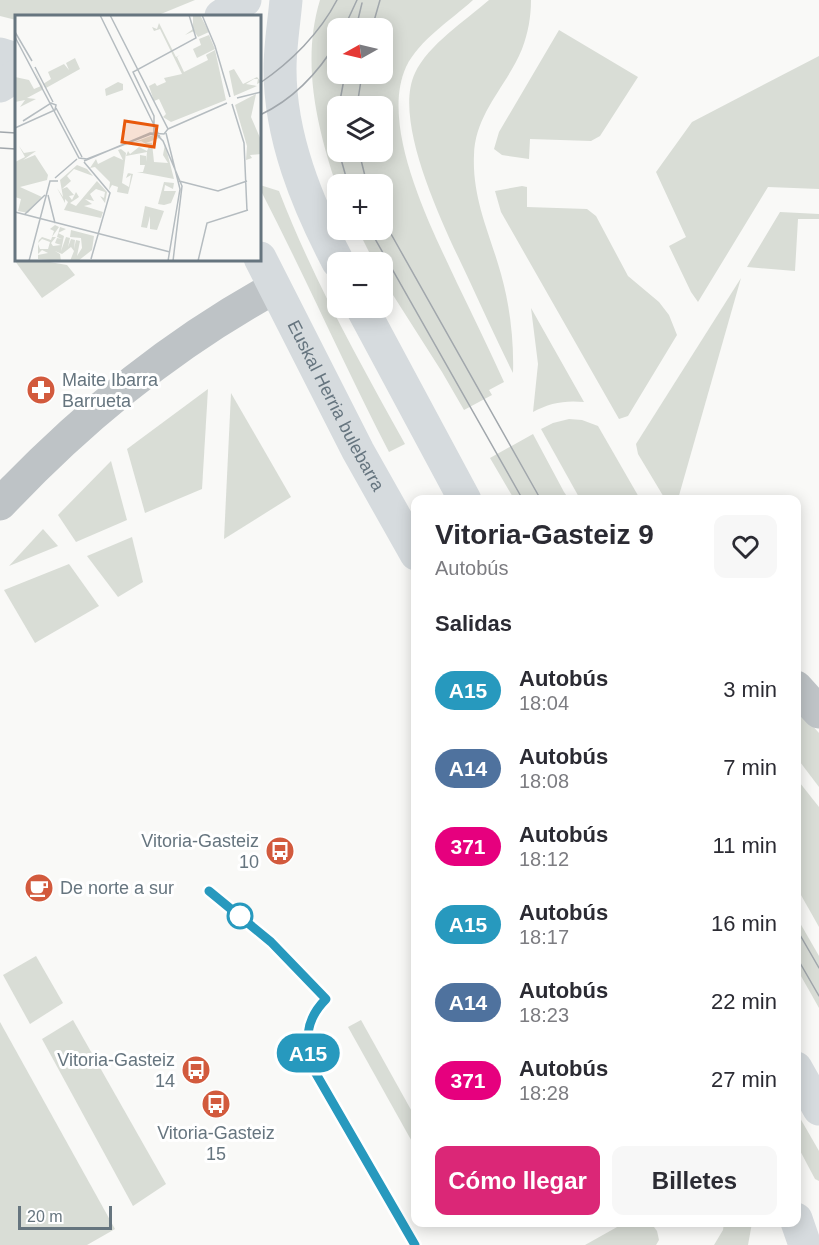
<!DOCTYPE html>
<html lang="es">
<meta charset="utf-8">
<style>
:root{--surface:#fff;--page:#f7f7f7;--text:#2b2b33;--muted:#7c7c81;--accent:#db2777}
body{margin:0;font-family:Arial,sans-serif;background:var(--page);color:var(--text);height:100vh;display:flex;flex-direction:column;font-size:22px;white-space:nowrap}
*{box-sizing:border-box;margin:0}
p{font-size:20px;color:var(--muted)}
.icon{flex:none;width:33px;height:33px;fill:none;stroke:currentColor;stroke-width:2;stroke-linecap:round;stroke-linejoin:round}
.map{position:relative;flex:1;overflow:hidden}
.side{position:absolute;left:411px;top:495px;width:390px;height:732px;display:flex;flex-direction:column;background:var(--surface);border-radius:12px;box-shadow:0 3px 15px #0003}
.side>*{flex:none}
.badge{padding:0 12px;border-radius:20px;font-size:21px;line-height:39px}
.needle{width:39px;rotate:262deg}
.controls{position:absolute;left:327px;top:18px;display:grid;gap:12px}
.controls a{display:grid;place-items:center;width:66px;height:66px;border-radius:12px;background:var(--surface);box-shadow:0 3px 15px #0003;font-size:30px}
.scale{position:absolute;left:18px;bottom:15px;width:94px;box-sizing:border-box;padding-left:6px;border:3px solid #66757f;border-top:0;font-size:16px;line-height:21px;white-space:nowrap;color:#66757f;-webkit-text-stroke:4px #fff;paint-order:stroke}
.map>.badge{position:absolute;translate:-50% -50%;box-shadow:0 0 0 3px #fff}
h2{padding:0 24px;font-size:22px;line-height:54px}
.round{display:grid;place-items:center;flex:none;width:63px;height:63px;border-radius:12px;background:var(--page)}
.summary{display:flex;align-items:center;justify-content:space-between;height:102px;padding:0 24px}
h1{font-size:28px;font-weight:800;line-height:45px}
.primary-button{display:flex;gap:12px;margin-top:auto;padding:12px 24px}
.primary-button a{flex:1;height:69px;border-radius:12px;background:var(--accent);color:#fff;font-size:24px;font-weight:800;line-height:69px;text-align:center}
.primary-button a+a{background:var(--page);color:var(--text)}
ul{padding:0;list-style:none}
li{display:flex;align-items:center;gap:18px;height:78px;padding:0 24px}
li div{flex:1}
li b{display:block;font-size:22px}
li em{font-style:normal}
li .badge{min-width:66px;font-weight:700;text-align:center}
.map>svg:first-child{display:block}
.green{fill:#d9ddd6;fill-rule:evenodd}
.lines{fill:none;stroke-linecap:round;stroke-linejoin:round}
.minor{stroke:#bec3c6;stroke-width:33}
.primary{stroke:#d6dbde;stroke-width:33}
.tram{stroke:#a1a7ac;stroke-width:1.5}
.line-casing{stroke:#fff;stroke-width:14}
.line{stroke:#2799be;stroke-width:9}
.stop-dot{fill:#fff;stroke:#2799be;stroke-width:3}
.labels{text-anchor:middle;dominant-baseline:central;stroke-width:6;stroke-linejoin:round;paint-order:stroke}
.poi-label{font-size:18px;fill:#66757f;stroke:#fff;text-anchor:start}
.street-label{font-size:18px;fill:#66757f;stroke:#fff}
.inset-road{fill:none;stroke:#b5bcc0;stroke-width:1.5}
.view{fill:#e8590c;fill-opacity:0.15;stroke:#e8590c;stroke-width:3}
.inset-edge{fill:none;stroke:#66757f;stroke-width:3}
</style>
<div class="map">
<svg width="819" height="1245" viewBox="0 0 819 1245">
<rect width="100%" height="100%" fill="#f9f9f7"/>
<g class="green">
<path d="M0 0H195L156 16H16V20L0 16Z"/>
<path d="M320 0H473C450 21 420 39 406 67 379 127 432 229 457 283 473 316 489 349 504 382L489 390 492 395 464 410 442 372 386 284 383 277 382 262H374L358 230H382V184H338L337 187C317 128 301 62 320 0ZM338 28H382V74H338ZM382 106V152H338V106Z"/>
<path d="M489 0H531C531 17 528 33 522 49 507 86 475 113 474 155 472 199 490 234 501 274 510 306 514 341 513 373 498 343 484 312 470 282 448 235 391 123 415 73 428 45 466 20 489 0Z"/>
<path d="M559 30 638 77 600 136 591 141 530 139 529 159 502 155 494 149 499 132Z"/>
<path d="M819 56V189L768 187 698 302 691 292 669 246 686 237 656 172 692 122Z"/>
<path d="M260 185 279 191C313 279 359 361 405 444L389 452C344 365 305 276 260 189Z"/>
<path d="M522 186 527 187V207L587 209 596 216 628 276 659 302 669 315 677 335 628 416 619 419 501 212 495 191Z"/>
<path d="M780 212 819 214V219H798L795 271 747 267Z"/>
<path d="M17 260H38L67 265 75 275 42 298 15 261Z"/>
<path d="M741 278 678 499H665L638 454 636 444Z"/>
<path d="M531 308 584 402C565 400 549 403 533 412L538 364Z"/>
<path d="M208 389 202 489 145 513 127 449Z"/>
<path d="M231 393 291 497 224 539Z"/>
<path d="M569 419 582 420 598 426 640 499H580L541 429 553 423Z"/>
<path d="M533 434 564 492 569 499H514L490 458Z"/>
<path d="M111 461 127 520 76 542 58 515Z"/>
<path d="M43 529 58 546 9 566Z"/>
<path d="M132 537 143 582 118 597 87 556Z"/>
<path d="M69 564 99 606 35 643 4 590Z"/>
<path d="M801 713 819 733V787L797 758V714Z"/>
<path d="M796 778 819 807V927L797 888Z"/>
<path d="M796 916 819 956V1008L797 969Z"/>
<path d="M36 956 63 1003 30 1024 3 975Z"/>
<path d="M73 1020 166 1184 133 1206 42 1039Z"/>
<path d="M361 1020 415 1117V1147L348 1027Z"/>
<path d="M0 1022 115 1229 87 1245H0Z"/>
<path d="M796 1111 819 1151V1181L815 1179 797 1145Z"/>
<path d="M626 1222 651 1223 657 1231 659 1240 656 1245H585Z"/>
<path d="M724 1223H752L748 1245H714L723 1230Z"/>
</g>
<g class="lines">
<g class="minor">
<path d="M0 504C80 419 172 344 274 288"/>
<path d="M796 687 819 712"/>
</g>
<g class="primary">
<path d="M286 0C284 23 280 46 280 69 280 137 307 203 338 262"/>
<path d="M221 16 245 0"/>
<path d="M0 54 16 59"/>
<path d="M0 86 16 76"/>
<path id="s1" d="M260 258 358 451 416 554"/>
<path d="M362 308 465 500"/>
<path d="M796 1068 819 1109"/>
<path d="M796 1219 805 1245"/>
</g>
<g class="tram">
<path d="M344 28 357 0"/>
<path d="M356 28 362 3"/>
<path d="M372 28 380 0"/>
<path d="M260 83C291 62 320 33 337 0"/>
<path d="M339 106 345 74"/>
<path d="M357 106 362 74"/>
<path d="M260 115C294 99 319 72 338 40"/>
<path d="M0 132 16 133"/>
<path d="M0 148 16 149"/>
<path d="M339 152 348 184"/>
<path d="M359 152 367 184"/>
<path d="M382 218 541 500"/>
<path d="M370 230 523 500"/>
<path d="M796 928 819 968"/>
<path d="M796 956 819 996"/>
</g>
</g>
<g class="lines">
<g class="line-casing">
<path id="line" d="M209 891 271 942 326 999C303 1022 305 1044 315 1072L415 1245"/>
</g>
<use href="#line" class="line"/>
</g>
<defs>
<g id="pharmacy-disc" transform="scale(1.5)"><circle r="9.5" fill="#d25a3d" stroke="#fff"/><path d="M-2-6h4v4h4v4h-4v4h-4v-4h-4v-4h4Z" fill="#fff"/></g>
<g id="bus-disc" transform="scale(1.5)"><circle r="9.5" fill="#d25a3d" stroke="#fff"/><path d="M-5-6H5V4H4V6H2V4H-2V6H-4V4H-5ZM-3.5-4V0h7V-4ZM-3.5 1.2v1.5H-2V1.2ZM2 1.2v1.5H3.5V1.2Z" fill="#fff"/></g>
<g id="cafe-disc" transform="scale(1.5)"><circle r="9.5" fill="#d25a3d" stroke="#fff"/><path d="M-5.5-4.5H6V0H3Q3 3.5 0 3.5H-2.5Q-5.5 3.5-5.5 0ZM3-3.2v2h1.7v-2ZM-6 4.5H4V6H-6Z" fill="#fff"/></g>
</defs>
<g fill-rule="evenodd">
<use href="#pharmacy-disc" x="41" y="390"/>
<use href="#bus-disc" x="280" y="851"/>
<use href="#cafe-disc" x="39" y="888"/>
<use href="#bus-disc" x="196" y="1070"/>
<use href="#bus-disc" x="216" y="1104"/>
</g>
<circle class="stop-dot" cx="240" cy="916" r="12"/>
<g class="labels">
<g class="poi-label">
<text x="62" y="380">Maite Ibarra<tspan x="62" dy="21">Barrueta</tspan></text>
<text x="259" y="841" text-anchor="end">Vitoria-Gasteiz<tspan x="259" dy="21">10</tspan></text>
<text x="60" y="888">De norte a sur</text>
<text x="175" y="1060" text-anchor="end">Vitoria-Gasteiz<tspan x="175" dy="21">14</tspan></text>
<text x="216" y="1133" text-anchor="middle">Vitoria-Gasteiz<tspan x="216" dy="21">15</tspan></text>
</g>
<g class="street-label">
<text stroke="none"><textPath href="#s1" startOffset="166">Euskal Herria bulebarra</textPath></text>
</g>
</g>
<g transform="translate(15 15)">
<rect width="246" height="246" fill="#f9f9f7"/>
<path d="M178 0H185L194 17 183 22 179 16 170 20 178 14ZM144 8 161 42 165 40 162 42 169 57 193 45 191 40 200 35 211 85 156 107 148 102 151 99 144 84 139 86 134 71 140 68 142 71 151 67 149 63 167 59 145 14 139 16 137 12 142 14ZM194 20 200 34 182 43 178 34 186 30 184 24ZM60 43 65 54 31 73 28 69 36 64 33 57 49 49 54 55 51 48ZM219 54 228 69 242 62 246 67 242 69 243 64H239L231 69 242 71 219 81 214 56ZM20 56 28 72 27 75 12 83 21 84 5 92 10 85 0 87V62L14 65 19 74 26 71ZM103 67 108 69V75L91 81 90 74ZM241 79 236 102 246 125V139L235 140 237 143 231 145 232 131 220 90ZM141 119 147 122 131 128H137L139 147 153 148 148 140 150 129 159 164 122 157H128L130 150H125V140L131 141V147L132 137 111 141 113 136 115 139 124 132 132 136 134 131 126 126 109 131ZM4 131 9 138 21 136 8 145 20 140 33 160 32 165 5 172 27 182 13 198 3 196 6 184 0 182V147L10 142ZM106 134 111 138 107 168 114 172 116 160 111 163 113 158 108 157 118 159 113 179 102 177 103 172 97 170 94 175 95 167 80 152 75 153 81 144 83 149 99 141 108 145 103 135ZM62 150 72 154 78 161 59 154 52 161 56 166 47 174 52 172 59 180 54 181 57 185 61 177 64 182 55 188 61 191 82 166 92 177 90 188 85 181 89 183 90 177 81 174 75 179 79 186 70 184 77 189 69 191 88 197 86 203 49 195 53 187 50 184V188L42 173 48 182 45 165ZM149 167 159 168 158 174 150 170 149 176H161L156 188 149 190 143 189ZM130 191 149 196 142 215 135 214V201L132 213 126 212ZM40 210 44 212 37 222H41L36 228 38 231 46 230 40 228 42 223 47 224 42 222 45 212 51 214 43 218 49 221 46 236 51 222 55 223 53 232 56 224 60 225 59 234 61 225 65 226 62 241 67 233 66 223 55 222 56 215 79 221 77 235 63 246H55L59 236 56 232 47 239 40 236 45 239 46 246 23 244V240L33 238 27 235 23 239V229L25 234H33L35 227 27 224 23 228 24 225 27 222 36 225 39 216 35 214Z" fill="#d9ddd6"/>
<path class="inset-road" d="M85 0 143 118M187 0 200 31 215 82M0 17 17 46M0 22 64 143 72 144 136 119 145 121M20 52 38 87M222 83 246 77M217 89 229 128 232 196M41 93 67 142M0 113 40 95 41 90 36 88 8 106M153 114 212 88M151 118 165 174 153 246M69 146 135 118 149 119 153 114 95 0M69 147 95 178 76 244M40 163 62 144M164 166 203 176 232 166M33 180 40 208M0 197 155 237M10 199 30 180M14 246 35 166H43M158 246 167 171 148 126 139 117V101L118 57 181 23 174 0M183 246 192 208 233 195"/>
<path class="view" d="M110 106 142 111 139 132 107 127Z"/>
<rect width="246" height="246" class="inset-edge"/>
</g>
</svg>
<div class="controls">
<a><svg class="needle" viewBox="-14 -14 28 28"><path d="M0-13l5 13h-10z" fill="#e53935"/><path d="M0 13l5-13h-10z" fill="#7c7c81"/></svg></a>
<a><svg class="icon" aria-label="layers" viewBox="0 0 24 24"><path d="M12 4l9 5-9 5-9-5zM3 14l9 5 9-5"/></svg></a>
<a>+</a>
<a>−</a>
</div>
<div class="scale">20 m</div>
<b class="badge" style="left:308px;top:1053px;background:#2799be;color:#fff">A15</b>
<section class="side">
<div class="summary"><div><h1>Vitoria-Gasteiz 9</h1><p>Autobús</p></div><a class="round"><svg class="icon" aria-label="heart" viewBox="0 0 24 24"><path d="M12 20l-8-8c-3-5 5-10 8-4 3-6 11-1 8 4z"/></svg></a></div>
<h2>Salidas</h2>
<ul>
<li><span class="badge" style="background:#2799be;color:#fff">A15</span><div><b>Autobús</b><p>18:04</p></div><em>3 min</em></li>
<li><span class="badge" style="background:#4f729e;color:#fff">A14</span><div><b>Autobús</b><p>18:08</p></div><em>7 min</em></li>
<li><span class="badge" style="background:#e6007e;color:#fff">371</span><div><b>Autobús</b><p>18:12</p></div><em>11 min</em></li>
<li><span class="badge" style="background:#2799be;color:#fff">A15</span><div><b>Autobús</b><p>18:17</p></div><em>16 min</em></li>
<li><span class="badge" style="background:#4f729e;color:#fff">A14</span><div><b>Autobús</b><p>18:23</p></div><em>22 min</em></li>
<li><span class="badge" style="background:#e6007e;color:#fff">371</span><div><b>Autobús</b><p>18:28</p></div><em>27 min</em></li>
</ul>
<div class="primary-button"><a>Cómo llegar</a><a>Billetes</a></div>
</section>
</div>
